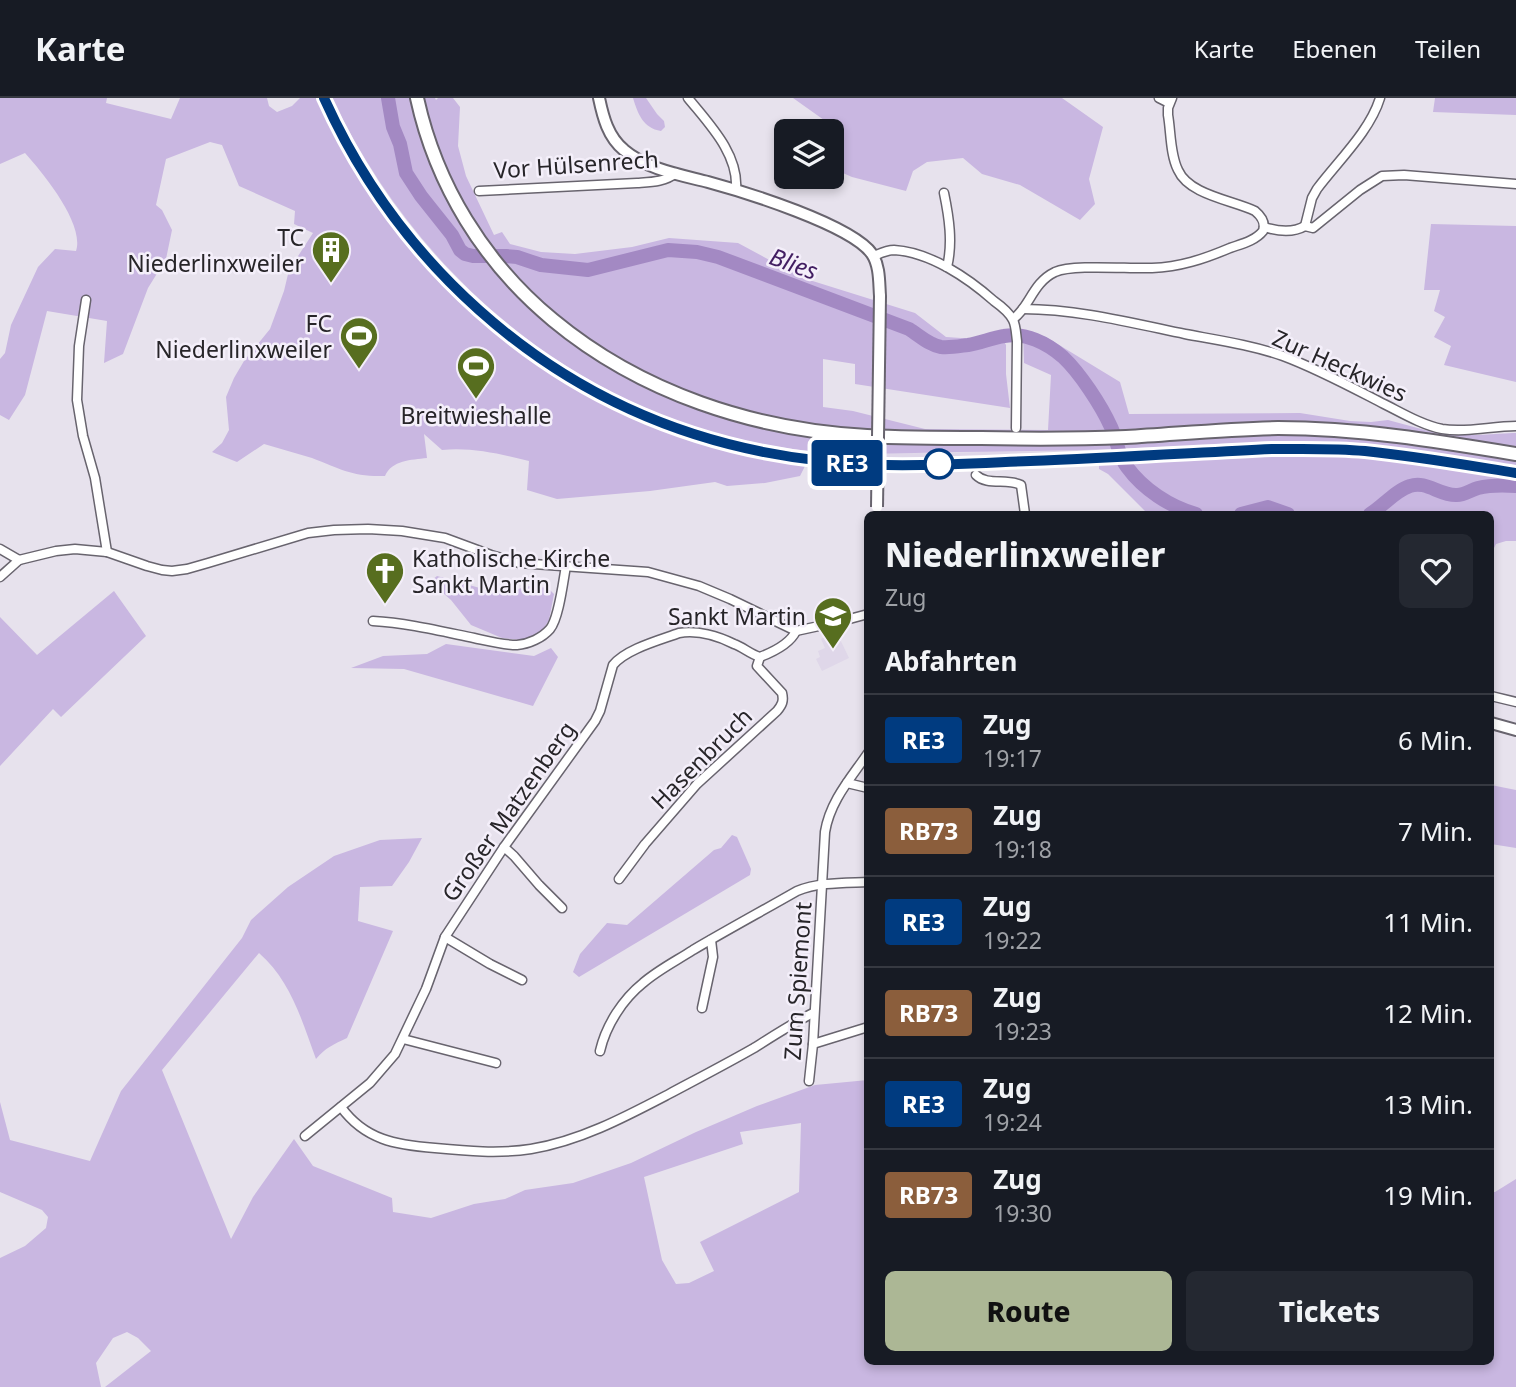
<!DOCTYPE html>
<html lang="de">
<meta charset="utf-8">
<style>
:root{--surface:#171b24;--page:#242831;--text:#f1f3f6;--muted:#9ea1a6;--line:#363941;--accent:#acb795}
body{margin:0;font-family:"Noto Sans",sans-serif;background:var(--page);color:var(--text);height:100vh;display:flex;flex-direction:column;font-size:26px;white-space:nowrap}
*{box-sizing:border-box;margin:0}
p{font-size:23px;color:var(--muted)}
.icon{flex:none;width:38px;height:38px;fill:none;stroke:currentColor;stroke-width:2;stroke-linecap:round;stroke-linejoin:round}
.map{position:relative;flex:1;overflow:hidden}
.sheet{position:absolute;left:864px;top:413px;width:630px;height:854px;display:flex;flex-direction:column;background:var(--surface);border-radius:10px;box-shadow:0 4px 10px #0003}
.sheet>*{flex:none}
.badge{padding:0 14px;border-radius:5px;font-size:24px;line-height:46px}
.tools{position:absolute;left:774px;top:21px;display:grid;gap:14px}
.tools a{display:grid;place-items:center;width:70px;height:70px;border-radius:10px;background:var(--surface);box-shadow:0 4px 10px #0003;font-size:35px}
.map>.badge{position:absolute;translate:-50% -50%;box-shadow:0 0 0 4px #fff}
h2{padding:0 21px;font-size:26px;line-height:63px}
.round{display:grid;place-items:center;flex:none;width:74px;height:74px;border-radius:10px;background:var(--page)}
.summary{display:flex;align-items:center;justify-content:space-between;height:119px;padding:0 21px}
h1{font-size:33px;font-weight:800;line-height:52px}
.primary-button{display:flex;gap:14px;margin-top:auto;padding:14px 21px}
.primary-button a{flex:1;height:80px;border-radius:10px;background:var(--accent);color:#111;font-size:28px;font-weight:800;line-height:80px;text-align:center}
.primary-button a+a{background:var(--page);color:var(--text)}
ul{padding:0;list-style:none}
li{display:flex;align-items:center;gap:21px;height:91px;padding:0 21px;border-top:2px solid var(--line)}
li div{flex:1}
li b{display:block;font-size:26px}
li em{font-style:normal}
li .badge{min-width:77px;font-weight:700;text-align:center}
header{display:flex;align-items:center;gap:42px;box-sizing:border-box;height:98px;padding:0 35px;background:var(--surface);border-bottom:2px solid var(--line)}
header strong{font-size:33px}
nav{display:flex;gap:38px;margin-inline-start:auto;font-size:24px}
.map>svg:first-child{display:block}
.built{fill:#dfd7e9}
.green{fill:#c9b7e1;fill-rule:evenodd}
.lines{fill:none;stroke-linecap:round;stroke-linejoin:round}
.river{stroke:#a389c3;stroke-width:14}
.minor-casing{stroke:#68646e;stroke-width:11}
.secondary-casing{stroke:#68646e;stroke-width:14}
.trunk-casing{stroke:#68646e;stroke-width:16}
.minor{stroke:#fff;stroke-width:8}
.secondary{stroke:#fff;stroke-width:10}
.trunk{stroke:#fff;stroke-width:12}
.rail{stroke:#807d84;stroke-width:2.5;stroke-dasharray:3.5 7;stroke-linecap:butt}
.secondary-bridge-casing{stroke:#68646e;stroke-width:14;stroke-linecap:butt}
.secondary-bridge{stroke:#fff;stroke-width:10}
.line-casing{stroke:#fff;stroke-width:16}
.line{stroke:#003b80;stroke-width:10}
.stop-dot{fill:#fff;stroke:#003b80;stroke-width:3.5}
.labels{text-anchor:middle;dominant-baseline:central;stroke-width:5;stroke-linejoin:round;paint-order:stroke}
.street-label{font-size:23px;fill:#272529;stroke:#f4effa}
.poi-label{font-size:23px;fill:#272529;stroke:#f4effa;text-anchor:end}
.water-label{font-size:24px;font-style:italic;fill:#421e62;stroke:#f4effa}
</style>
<header>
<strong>Karte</strong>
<nav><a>Karte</a><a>Ebenen</a><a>Teilen</a></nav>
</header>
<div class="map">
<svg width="1516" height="1289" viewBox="0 0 1516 1289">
<rect width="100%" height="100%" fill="#e7e2ed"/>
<g class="built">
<path d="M319 0H332L363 60 411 129 463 187 507 227 579 277 617 297 681 325 742 342 773 348 808 353 859 356 1055 353 1272 344 1364 346 1417 352 1516 368V378L1416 362 1363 356 1322 354H1272L1139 360 1015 371 897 374 771 359 710 346 677 336 611 307 573 287 500 236 455 196 402 136 377 102 353 66 336 36Z"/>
<path d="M836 533 849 560 822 573 816 561 820 559 818 553 825 550 821 541Z"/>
</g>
<g class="green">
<path d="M0 0H107L106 5 171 21 180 0H267L269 8 277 14 292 8 300 0H319C330 22 341 45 353 66 426 188 543 289 677 336 719 350 763 358 807 364L800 378 765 385 727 388 715 384 650 393 557 401 527 392 529 363C501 356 471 349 442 352L424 336 427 360C411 362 392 362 385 378 352 379 341 371 312 360 296 355 280 351 264 346L237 364 212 354 222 345 229 332 226 299 234 280 244 263 270 231 284 193 289 172 313 135 294 126 295 113 239 88 222 47 210 44 166 61 156 107 162 112 172 132 166 161 148 190 123 256 104 265 107 223 47 213 25 297 9 322 0 317V261L5 255 11 227 38 169 55 151 76 153C85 126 43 75 25 55L0 66Z"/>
<path d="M332 0H435L436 2 438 0H453L460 9 458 48 466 78 494 137 502 134 510 146 541 154 575 156 632 149 669 140 738 145 803 180 915 215 946 239 976 241 995 235 1002 240 1006 247V276L1010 310 855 286V266L823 261V309L853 313 925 331 1048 332 1051 277 1024 265 1023 233 1046 239 1120 284 1129 316 1300 315 1350 323 1371 324 1388 322 1436 335 1478 337 1513 335H1516V368C1452 357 1389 346 1324 344 1262 342 1199 348 1137 350 1077 353 1017 353 957 354 908 355 858 358 810 353 597 331 423 190 332 0Z"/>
<path d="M633 0H646L657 16 664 23 665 29 661 33C643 30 638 16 633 0Z"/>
<path d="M793 0H1062L1103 29 1089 81 1095 106 1080 122 1020 87 982 76 963 60 927 64 913 73 906 93 852 79 836 72 841 44 831 27Z"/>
<path d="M1435 0H1516V17L1433 14Z"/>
<path d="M1431 126 1516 128V284L1444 267 1451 248 1434 239 1445 219 1434 213 1440 192H1424Z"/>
<path d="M1272 354 1363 356 1416 362 1516 378V443H1506L1496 446 1491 456V416H1148L1108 376 1099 371V364Z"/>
<path d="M437 478 487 492 510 493 530 488 548 490 554 496 549 522 544 530 535 537 521 542 502 540 471 527 451 502 436 489 432 482Z"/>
<path d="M114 493 146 538 61 619 53 611 0 668V519L37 557Z"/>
<path d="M446 546 534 558 551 550 558 559 533 608 404 571 351 570 383 558 427 556Z"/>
<path d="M1491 687 1516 692V750L1491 746Z"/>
<path d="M732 737 737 739 751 771 750 777 579 879 573 874 580 856 607 825 627 827 714 752 721 750Z"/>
<path d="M422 740 409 764 392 788 360 789 358 823 393 833 347 940C334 946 325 950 316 961 302 923 291 883 259 855L162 972 231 1141 253 1099 294 1041 313 1068 392 1100 393 1114 431 1120 474 1106 505 1101 525 1092 573 1085 631 1065 696 1034 757 1008 815 987 868 982V1264H1491V1094H1495L1516 1081V1289H105L151 1253 138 1240 127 1234 113 1240 96 1265 101 1289H0V1160L25 1148 46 1130 48 1119 42 1112 0 1094V1004L10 1042 90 1063 121 993 242 840 251 822 288 789 334 758 380 742ZM801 1025 799 1094 700 1144 714 1173 689 1185 676 1186 662 1162 644 1079 743 1046 740 1034Z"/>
</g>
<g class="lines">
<g class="river">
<path d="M388 0 393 29 400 46 406 75 421 98 452 137 460 152 465 156 473 158H506L517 159 541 167 588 172 668 152 697 154 718 159 909 231C920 238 929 247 941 249 950 250 960 248 968 247 980 245 992 240 1004 238 1025 234 1047 245 1063 259 1080 275 1101 307 1111 329 1117 342 1118 357 1127 369 1143 391 1170 409 1196 416"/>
<path d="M1241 416 1268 409 1288 416"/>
<path d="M1370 416C1382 409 1396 392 1410 388 1426 382 1440 398 1457 397 1464 397 1471 392 1478 390 1490 387 1503 387 1516 388"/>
</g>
<g class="minor-casing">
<g id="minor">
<path d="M688 0C709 26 739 56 736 92"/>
<path d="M1159 0 1169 5"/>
<path d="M479 93 637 85C651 84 665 84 676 75"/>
<path d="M944 95C949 119 953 145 947 169"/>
<path d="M1305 128 1312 100 1317 91C1338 63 1370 33 1380 0"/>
<path d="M1264 129C1277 133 1293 135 1305 128L1313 130 1360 92 1382 78 1404 77 1516 86"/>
<path d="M874 158C881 155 887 152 894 152 930 154 968 180 994 203 1001 208 1009 214 1013 222 1016 228 1016 236 1017 243L1016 330"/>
<path d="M86 202 79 248 77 302 83 338 95 380 107 454"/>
<path d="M1023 211C1077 211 1132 225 1185 236 1217 242 1252 247 1283 258 1318 271 1351 289 1384 306 1402 315 1422 327 1442 331 1467 335 1491 328 1516 328"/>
<path d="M1013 221C1030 209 1032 185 1055 174 1073 166 1129 171 1152 170 1180 169 1204 161 1230 150 1241 146 1255 143 1263 133 1266 124 1261 118 1255 113 1232 102 1189 97 1178 72 1170 56 1171 34 1168 17V10L1172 0"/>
<path d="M976 377C987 388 1007 380 1021 387L1025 416"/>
<path d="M0 451 19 462"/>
<path d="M0 479 19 462 56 453 75 451 107 454 147 468 162 472 172 473 187 471 208 465 308 435 334 432 368 431 402 433 445 440 491 457 519 465 648 474 699 488 730 501 796 533 842 523 868 516"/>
<path d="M373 523C407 525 440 533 474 540 488 543 503 547 517 547 529 546 542 540 550 531 559 520 563 484 566 468"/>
<path d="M1491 598 1516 604"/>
<path d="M847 685 868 690"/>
<path d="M504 749 514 758 539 787 562 810"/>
<path d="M619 781 645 746 697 686 777 613C782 607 784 603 782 595L757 568 760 559"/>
<path d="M445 839 490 866 522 882"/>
<path d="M702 910 713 859 711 842"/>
<path d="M403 941 496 965"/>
<path d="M813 946 868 929"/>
<path d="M600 953C606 927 623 901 643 885 658 872 676 863 693 852 727 832 762 813 797 793 819 784 844 785 868 784"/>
<path d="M809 983 813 946 825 734C830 703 851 680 868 655"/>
<path d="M341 1009C365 1042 396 1047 435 1050 466 1053 499 1056 531 1051 580 1043 625 1019 669 996 697 981 726 966 754 950 773 938 793 925 813 915"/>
<path d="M305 1038 370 985 395 956 426 891 445 839 504 749 595 623 600 613 613 567C626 551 660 542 679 535 697 532 718 538 734 546 743 549 750 556 760 559 773 554 790 546 796 533"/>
</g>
</g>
<g class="secondary-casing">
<g id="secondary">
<path d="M599 0C603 19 608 39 624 52 646 71 681 77 708 84 745 94 852 127 872 156 880 168 879 185 880 198"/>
<path d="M1491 625 1516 632"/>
</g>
</g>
<g class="trunk-casing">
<path id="trunk" d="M417 0C436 87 484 165 553 222 641 295 754 332 867 338 905 340 943 340 981 340 1029 341 1078 341 1126 339 1177 336 1227 331 1278 330 1358 330 1437 343 1516 356"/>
</g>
<use href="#minor" class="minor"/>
<use href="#secondary" class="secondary"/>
<use href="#trunk" class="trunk"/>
<path class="rail" d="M324 0C360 81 413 153 479 212 594 315 732 364 887 367 936 368 986 365 1035 363 1114 359 1193 355 1272 351 1303 351 1334 350 1365 353 1415 358 1466 367 1516 375"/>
<g class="secondary-bridge-casing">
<path id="secondary-bridge" d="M877 409 880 198"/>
</g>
<use href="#secondary-bridge" class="secondary-bridge"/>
</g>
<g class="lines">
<g class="line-casing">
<path id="line" d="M324 0C360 80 413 153 479 212 594 315 732 364 887 367 934 368 982 365 1030 363 1110 360 1191 355 1272 351 1303 351 1334 350 1365 353 1415 358 1466 367 1516 375"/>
</g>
<use href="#line" class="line"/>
</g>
<defs>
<g id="building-pin" transform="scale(2.0125)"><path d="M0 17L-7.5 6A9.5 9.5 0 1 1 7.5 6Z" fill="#576e1f" stroke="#f4effa"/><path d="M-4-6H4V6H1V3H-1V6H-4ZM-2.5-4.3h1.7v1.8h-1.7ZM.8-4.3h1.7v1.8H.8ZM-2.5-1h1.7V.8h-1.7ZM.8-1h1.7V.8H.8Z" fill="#fff"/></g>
<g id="stadium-pin" transform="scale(2.0125)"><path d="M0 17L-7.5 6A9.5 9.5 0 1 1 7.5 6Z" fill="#576e1f" stroke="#f4effa"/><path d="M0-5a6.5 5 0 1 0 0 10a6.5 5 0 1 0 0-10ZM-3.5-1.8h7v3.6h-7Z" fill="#fff"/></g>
<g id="church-pin" transform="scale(2.0125)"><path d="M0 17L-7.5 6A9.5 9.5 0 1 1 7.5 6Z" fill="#576e1f" stroke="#f4effa"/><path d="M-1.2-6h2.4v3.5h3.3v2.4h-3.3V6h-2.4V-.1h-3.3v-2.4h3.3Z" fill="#fff"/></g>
<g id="school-pin" transform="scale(2.0125)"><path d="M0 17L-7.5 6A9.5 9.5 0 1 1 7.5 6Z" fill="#576e1f" stroke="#f4effa"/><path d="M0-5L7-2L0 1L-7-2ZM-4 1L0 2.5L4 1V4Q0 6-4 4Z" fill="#fff"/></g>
</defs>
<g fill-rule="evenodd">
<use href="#building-pin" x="331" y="152"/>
<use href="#stadium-pin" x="359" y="238"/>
<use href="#stadium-pin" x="476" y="268"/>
<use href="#church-pin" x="385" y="473"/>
<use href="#school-pin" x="833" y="518"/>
</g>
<circle class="stop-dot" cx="939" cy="366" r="14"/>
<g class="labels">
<g class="street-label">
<text transform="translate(576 66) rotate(-4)">Vor Hülsenrech</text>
<text transform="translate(1340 267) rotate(24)">Zur Heckwies</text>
<text transform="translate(701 660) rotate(-45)">Hasenbruch</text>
<text transform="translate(508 713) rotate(-55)">Großer Matzenberg</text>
<text transform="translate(797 883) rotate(-86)">Zum Spiemont</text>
</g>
<g class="poi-label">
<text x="304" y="139">TC<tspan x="304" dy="26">Niederlinxweiler</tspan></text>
<text x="332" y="225">FC<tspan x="332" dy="26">Niederlinxweiler</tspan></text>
<text x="476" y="317" text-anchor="middle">Breitwieshalle</text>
<text x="412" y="460" text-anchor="start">Katholische Kirche<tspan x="412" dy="26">Sankt Martin</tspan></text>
<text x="806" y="518">Sankt Martin</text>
</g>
<g class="water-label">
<text transform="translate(794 165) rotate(20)">Blies</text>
</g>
</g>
</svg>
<div class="tools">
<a><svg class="icon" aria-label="layers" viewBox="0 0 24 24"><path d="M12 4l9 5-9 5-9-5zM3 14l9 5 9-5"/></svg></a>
</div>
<b class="badge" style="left:847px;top:365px;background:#003b80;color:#fff">RE3</b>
<section class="sheet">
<div class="summary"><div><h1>Niederlinxweiler</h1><p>Zug</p></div><a class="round"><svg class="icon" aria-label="heart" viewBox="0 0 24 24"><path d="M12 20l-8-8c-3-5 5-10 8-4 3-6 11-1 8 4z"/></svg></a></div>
<h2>Abfahrten</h2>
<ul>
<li><span class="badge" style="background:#003b80;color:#fff">RE3</span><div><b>Zug</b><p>19:17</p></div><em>6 Min.</em></li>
<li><span class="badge" style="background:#8b5e3c;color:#fff">RB73</span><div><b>Zug</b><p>19:18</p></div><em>7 Min.</em></li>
<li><span class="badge" style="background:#003b80;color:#fff">RE3</span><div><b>Zug</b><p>19:22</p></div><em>11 Min.</em></li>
<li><span class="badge" style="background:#8b5e3c;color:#fff">RB73</span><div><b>Zug</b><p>19:23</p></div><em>12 Min.</em></li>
<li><span class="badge" style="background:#003b80;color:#fff">RE3</span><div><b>Zug</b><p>19:24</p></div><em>13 Min.</em></li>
<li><span class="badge" style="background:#8b5e3c;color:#fff">RB73</span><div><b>Zug</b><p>19:30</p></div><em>19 Min.</em></li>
</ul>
<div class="primary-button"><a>Route</a><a>Tickets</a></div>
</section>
</div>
